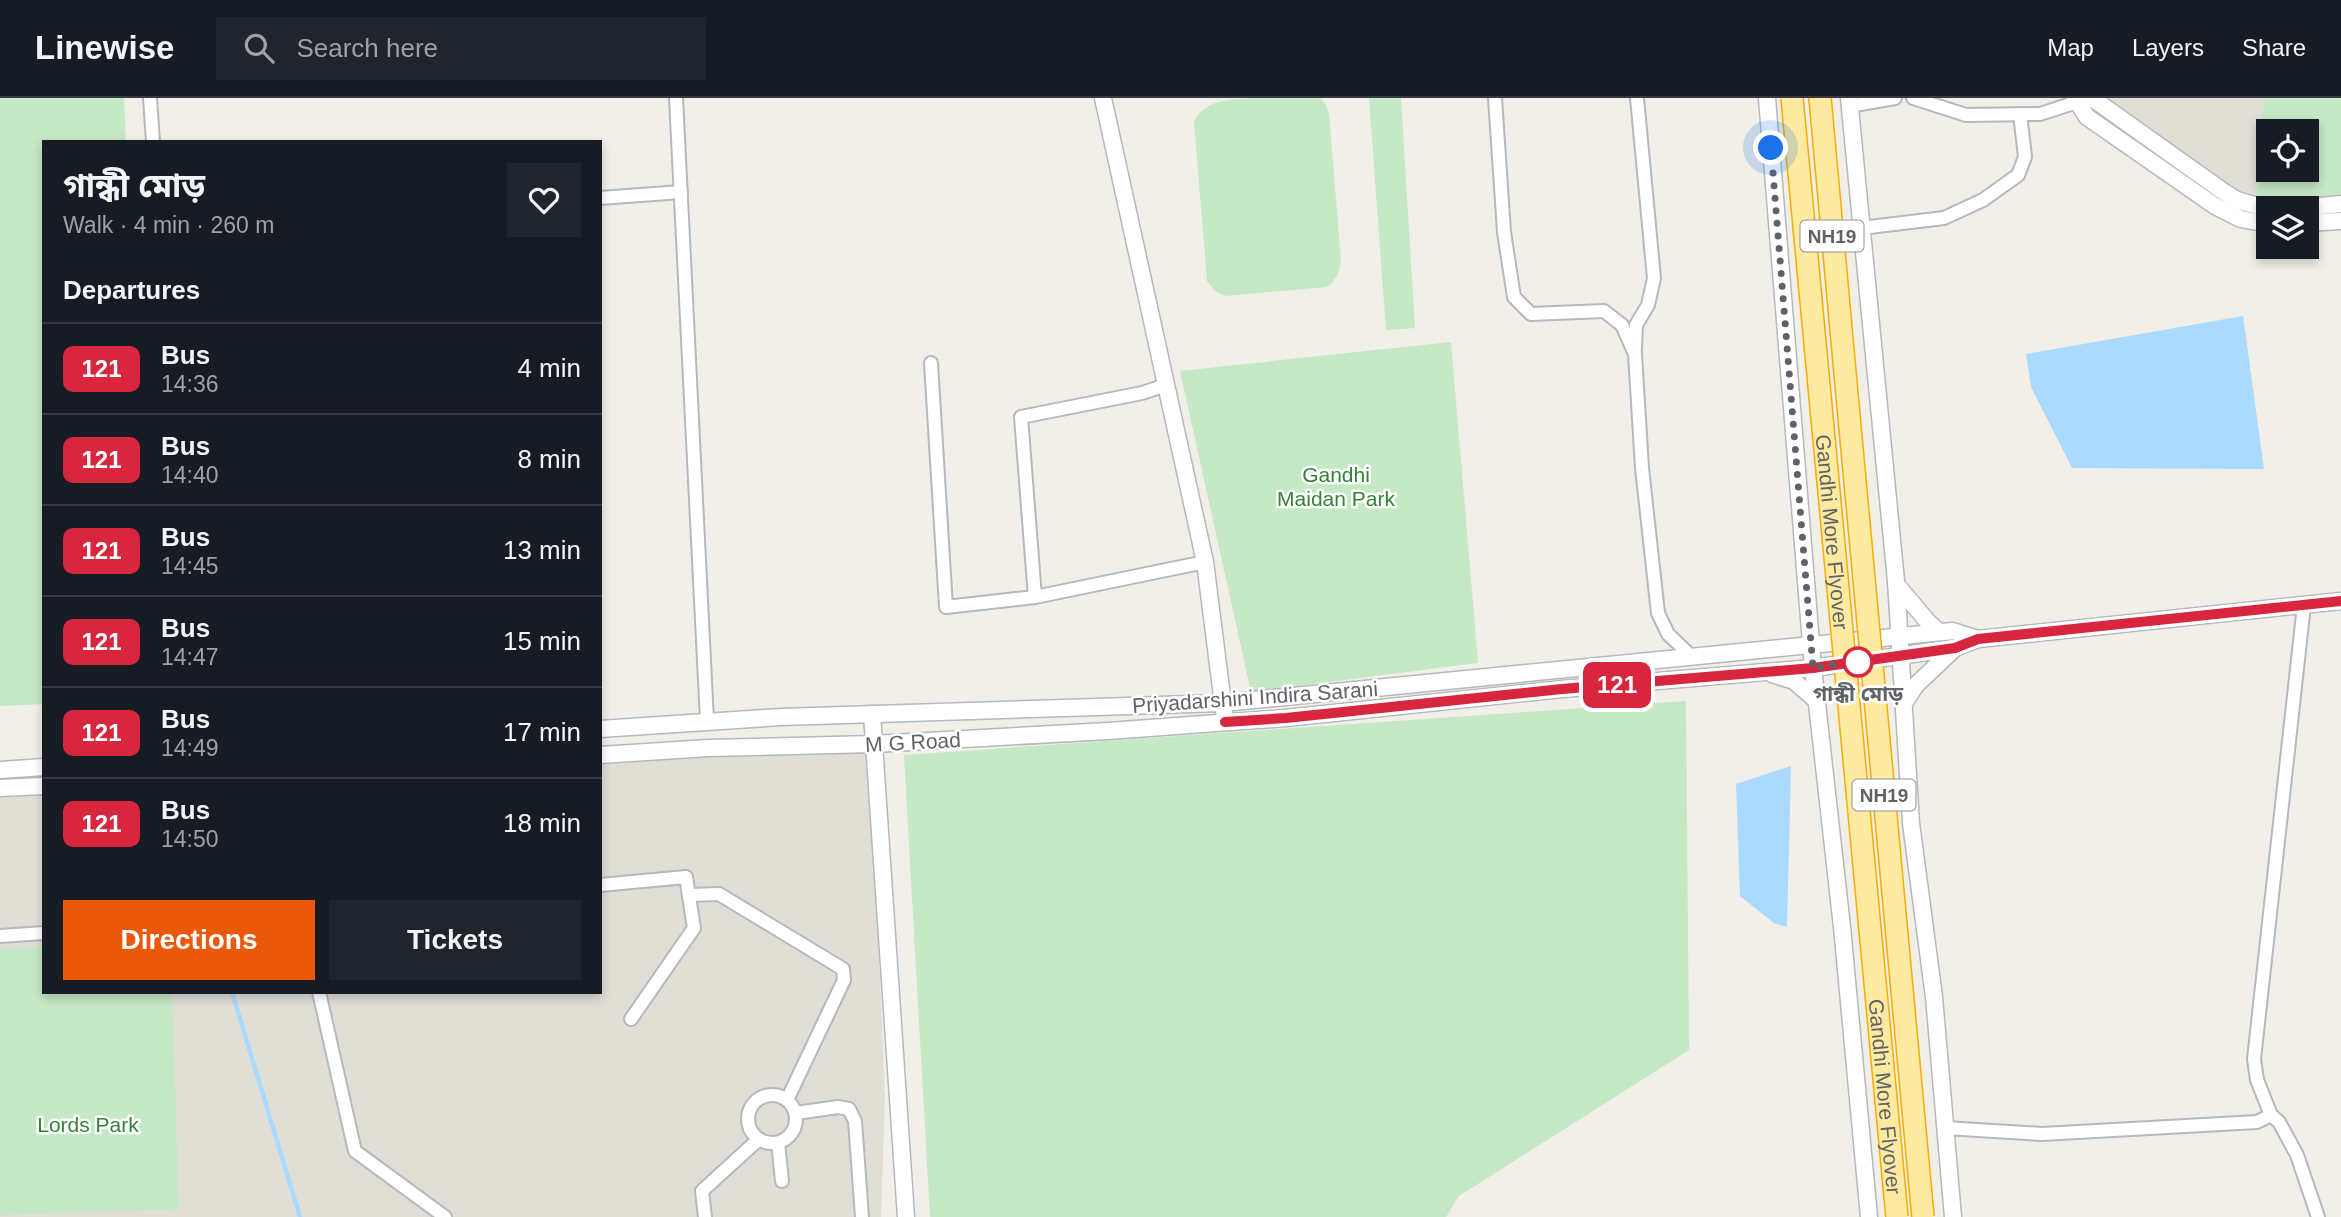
<!DOCTYPE html>
<meta charset="utf-8">
<style>
:root{--surface:#171b24;--page:#20242c;--text:#f1f3f6;--muted:#9ea1a6;--line:#363941;--accent:#ea580c}
body{margin:0;font-family:Helvetica,"Noto Sans Bengali",sans-serif;background:var(--page);color:var(--text);height:100vh;display:flex;flex-direction:column;font-size:26px;white-space:nowrap}
*{box-sizing:border-box;margin:0}
p{font-size:23px;color:var(--muted)}
.icon{flex:none;width:38px;height:38px;fill:none;stroke:currentColor;stroke-width:2;stroke-linecap:round;stroke-linejoin:round}
.map{position:relative;flex:1;overflow:hidden}
.side{position:absolute;left:42px;top:42px;width:560px;height:854px;display:flex;flex-direction:column;background:var(--surface);border-radius:0px;box-shadow:0 4px 10px #0003}
.side>*{flex:none}
.badge{padding:0 14px;border-radius:10px;font-size:24px;line-height:46px}
.buttons{position:absolute;left:2256px;top:21px;display:grid;gap:14px}
.buttons a{display:grid;place-items:center;width:63px;height:63px;border-radius:0px;background:var(--surface);box-shadow:0 4px 10px #0003;font-size:35px}
.you{position:absolute;width:35px;height:35px;margin:-18px;border:5px solid #fff;border-radius:50%;background:#1a73e8;box-shadow:0 0 0 10px #1a73e833}
.map>.badge{position:absolute;translate:-50% -50%;box-shadow:0 0 0 4px #fff}
h2{padding:0 21px;font-size:26px;line-height:63px}
.round{display:grid;place-items:center;flex:none;width:74px;height:74px;border-radius:0px;background:var(--page)}
.overview{display:flex;align-items:center;justify-content:space-between;height:119px;padding:0 21px}
h1{font-size:33px;font-weight:700;line-height:52px}
.cta{display:flex;gap:14px;margin-top:auto;padding:14px 21px}
.cta a{flex:1;height:80px;border-radius:0px;background:var(--accent);color:#fff;font-size:28px;font-weight:700;line-height:80px;text-align:center}
.cta a+a{background:var(--page);color:var(--text)}
ul{padding:0;list-style:none}
li{display:flex;align-items:center;gap:21px;height:91px;padding:0 21px;border-top:2px solid var(--line)}
li div{flex:1}
li b{display:block;font-size:26px}
li em{font-style:normal}
li .badge{min-width:77px;font-weight:700;text-align:center}
header{display:flex;align-items:center;gap:42px;box-sizing:border-box;height:98px;padding:0 35px;background:var(--surface);border-bottom:2px solid var(--line)}
header strong{font-size:33px}
nav{display:flex;gap:38px;margin-inline-start:auto;font-size:24px}
.search{width:490px;height:63px;background:var(--page);display:flex;align-items:center;gap:18px;box-sizing:border-box;padding:0 24px;border-radius:0px;color:var(--muted);font-size:26px}
.map>svg:first-child{display:block}
.education{fill:#e1ded6;fill-rule:evenodd}
.green{fill:#c5e8c5;fill-rule:evenodd}
.water{fill:#aadaff}
.lines{fill:none;stroke-linecap:round;stroke-linejoin:round}
.stream{stroke:#aadaff;stroke-width:4.5}
.minor-casing{stroke:#b5b8bc;stroke-width:16}
.tertiary-casing{stroke:#b5b8bc;stroke-width:19}
.trunk-casing{stroke:#f9ab00;stroke-width:24}
.minor{stroke:#fff;stroke-width:12}
.tertiary{stroke:#fff;stroke-width:16}
.trunk{stroke:#feeaa1;stroke-width:21}
.trunk-bridge-casing{stroke:#f9ab00;stroke-width:24;stroke-linecap:butt}
.trunk-bridge{stroke:#feeaa1;stroke-width:21}
.line-casing{stroke:#fff;stroke-width:16}
.line{stroke:#d7263d;stroke-width:10}
.walk{stroke:#5f6368;stroke-width:7;stroke-dasharray:0 12.6}
.stop-dot{fill:#fff;stroke:#d7263d;stroke-width:3.5}
.labels{text-anchor:middle;dominant-baseline:central;stroke-width:5;stroke-linejoin:round;paint-order:stroke}
.shield{fill:#fff;stroke:#8f9295;stroke-width:2}
.shield-label{font-size:19px;font-weight:bold;fill:#5f6368}
.park-label{font-size:21px;fill:#348238;stroke:#fff}
.street-label{font-size:21px;fill:#5f6368;stroke:#fff}
.stop-label{font-size:21px;font-weight:bold;fill:#5f6368;stroke:#fff}
</style>
<header>
<strong>Linewise</strong>
<div class="search"><svg class="icon" aria-label="search" viewBox="0 0 24 24"><circle cx="10" cy="10" r="6"/><path d="M15 15l6 6"/></svg>Search here</div>
<nav><a>Map</a><a>Layers</a><a>Share</a></nav>
</header>
<div class="map">
<svg width="2341" height="1119" viewBox="0 0 2341 1119">
<rect width="100%" height="100%" fill="#f1efe8"/>
<g class="education">
<path d="M2106 0H2341V102L2285 107H2252L2119 12ZM2268 33H2306V72H2268Z"/>
<path d="M869 641 885 998 881 1119H0V690L44 688V894H600V657Z"/>
</g>
<g class="green">
<path d="M0 0H124L126 44H44V606L0 608Z"/>
<path d="M1255 0H1320L1326 7 1329 16 1341 163C1339 175 1336 182 1327 189L1225 198 1215 193 1207 183 1194 23C1207 0 1230 2 1255 0Z"/>
<path d="M1369 0H1401L1415 230 1386 232Z"/>
<path d="M2264 0H2341V96L2256 103ZM2268 33H2306V72H2268Z"/>
<path d="M1451 244 1478 565 1251 594 1180 273Z"/>
<path d="M1686 603 1689 952 1459 1098 1446 1119H930L904 657Z"/>
<path d="M44 849V894H172L179 1111 0 1117V851Z"/>
</g>
<g class="water">
<path d="M2243 218 2264 371 2072 370 2031 289 2026 256Z"/>
<path d="M1791 668V669L1787 829 1774 825 1740 798 1736 686Z"/>
</g>
<g class="lines">
<path class="stream" d="M232 894 300 1119"/>
<g class="minor-casing">
<g id="minor">
<path d="M150 0 153 44"/>
<path d="M676 0 707 623"/>
<path d="M1495 0 1504 134 1514 199 1531 216 1604 213 1622 227 1635 256 1642 370 1658 515 1668 536 1691 558"/>
<path d="M1913 0 1966 17 2040 16 2077 4"/>
<path d="M1849 8 1895 0"/>
<path d="M600 100 681 94"/>
<path d="M1861 130 1944 120 1983 102 2018 77 2025 59 2020 16"/>
<path d="M1635 251 1636 227 1648 207 1654 180 1637 0"/>
<path d="M931 265 946 509 1035 499"/>
<path d="M1166 287 1142 295 1021 319 1035 499 1205 464"/>
<path d="M2304 507 2254 961 2257 982 2271 1017 2279 1024 2297 1057 2318 1119"/>
<path d="M600 787 686 779 694 830 631 921"/>
<path d="M689 797 719 796 843 871 844 882 787 1002"/>
<path d="M0 838 44 835"/>
<path d="M319 894 355 1053 445 1119"/>
<circle cx="772" cy="1021" r="24"/>
<path d="M796 1015 838 1009 849 1011 855 1023 862 1119"/>
<path d="M1945 1030 2042 1036 2257 1024 2271 1017"/>
<path d="M778 1045 782 1083"/>
<path d="M705 1119 702 1093 759 1041"/>
</g>
</g>
<g class="tertiary-casing">
<g id="tertiary">
<path d="M1103 0 1205 464 1224 614"/>
<path d="M1767 0 1813 570 1842 829 1869 1119"/>
<path d="M1849 0 1896 483 1911 725 1934 899 1953 1119"/>
<path d="M2075 0 2087 19 2215 108 2241 121 2268 126"/>
<path d="M2092 0 2224 94 2237 102 2268 111"/>
<path d="M2301 110 2341 106"/>
<path d="M2306 125 2341 123"/>
<path d="M1896 486 1928 524 1939 534"/>
<path d="M1772 576 1794 583 1817 603"/>
<path d="M1904 605 1916 587 1953 552"/>
<path d="M872 616 906 1119"/>
<path d="M600 631 781 619 1223 605 1953 533 1978 541"/>
<path d="M600 657 708 650 874 646 1108 633 1286 620 1562 591 1813 570 1955 550 1978 541 2341 503"/>
<path d="M0 672 44 669"/>
<path d="M0 690 44 688"/>
</g>
</g>
<g class="trunk-casing">
<path id="trunk" d="M1820 0 1845 275"/>
</g>
<use href="#minor" class="minor"/>
<use href="#tertiary" class="tertiary"/>
<use href="#trunk" class="trunk"/>
<g class="trunk-bridge-casing">
<g id="trunk-bridge">
<path id="s1" d="M1792 0 1897 1119"/>
<path d="M1845 275 1923 1119"/>
</g>
</g>
<use href="#trunk-bridge" class="trunk-bridge"/>
</g>
<g class="lines">
<g class="line-casing">
<path id="line" d="M1225 624 1286 620 1562 591 1813 570 1955 550 1978 541 2341 503"/>
</g>
<use href="#line" class="line"/>
<path class="walk" d="M1771 50 1813 570 1858 564"/>
</g>
<circle class="stop-dot" cx="1858" cy="564" r="14"/>
<g class="labels">
<g class="shield">
<rect x="1800.5" y="122.5" width="63" height="31" rx="5"/>
<rect x="1852.5" y="681.5" width="63" height="31" rx="5"/>
</g>
<g class="shield-label">
<text x="1832" y="138">NH19</text>
<text x="1884" y="697">NH19</text>
</g>
<g class="park-label">
<text x="1336" y="376">Gandhi<tspan x="1336" dy="24">Maidan Park</tspan></text>
<text x="88" y="1026">Lords Park</text>
</g>
<g class="street-label">
<text stroke="none"><textPath href="#s1" startOffset="436">Gandhi More Flyover</textPath></text>
<text transform="translate(1255 599) rotate(-4)">Priyadarshini Indira Sarani</text>
<text transform="translate(913 644) rotate(-3)">M G Road</text>
<text stroke="none"><textPath href="#s1" startOffset="1003">Gandhi More Flyover</textPath></text>
</g>
<g class="stop-label">
<text x="1858" y="595">গান্ধী মোড়</text>
</g>
</g>
</svg>
<div class="buttons">
<a><svg class="icon" aria-label="locate" viewBox="0 0 24 24"><circle cx="12" cy="12" r="6"/><path d="M12 2v4M12 18v4M2 12h4M18 12h4"/></svg></a>
<a><svg class="icon" aria-label="layers" viewBox="0 0 24 24"><path d="M12 4l9 5-9 5-9-5zM3 14l9 5 9-5"/></svg></a>
</div>
<div class="you" style="left:1771px;top:50px"></div>
<b class="badge" style="left:1617px;top:587px;background:#d7263d;color:#fff">121</b>
<section class="side">
<div class="overview"><div><h1>গান্ধী মোড়</h1><p>Walk · 4 min · 260 m</p></div><a class="round"><svg class="icon" aria-label="heart" viewBox="0 0 24 24"><path d="M12 20l-8-8c-3-5 5-10 8-4 3-6 11-1 8 4z"/></svg></a></div>
<h2>Departures</h2>
<ul>
<li><span class="badge" style="background:#d7263d;color:#fff">121</span><div><b>Bus</b><p>14:36</p></div><em>4 min</em></li>
<li><span class="badge" style="background:#d7263d;color:#fff">121</span><div><b>Bus</b><p>14:40</p></div><em>8 min</em></li>
<li><span class="badge" style="background:#d7263d;color:#fff">121</span><div><b>Bus</b><p>14:45</p></div><em>13 min</em></li>
<li><span class="badge" style="background:#d7263d;color:#fff">121</span><div><b>Bus</b><p>14:47</p></div><em>15 min</em></li>
<li><span class="badge" style="background:#d7263d;color:#fff">121</span><div><b>Bus</b><p>14:49</p></div><em>17 min</em></li>
<li><span class="badge" style="background:#d7263d;color:#fff">121</span><div><b>Bus</b><p>14:50</p></div><em>18 min</em></li>
</ul>
<div class="cta"><a>Directions</a><a>Tickets</a></div>
</section>
</div>
